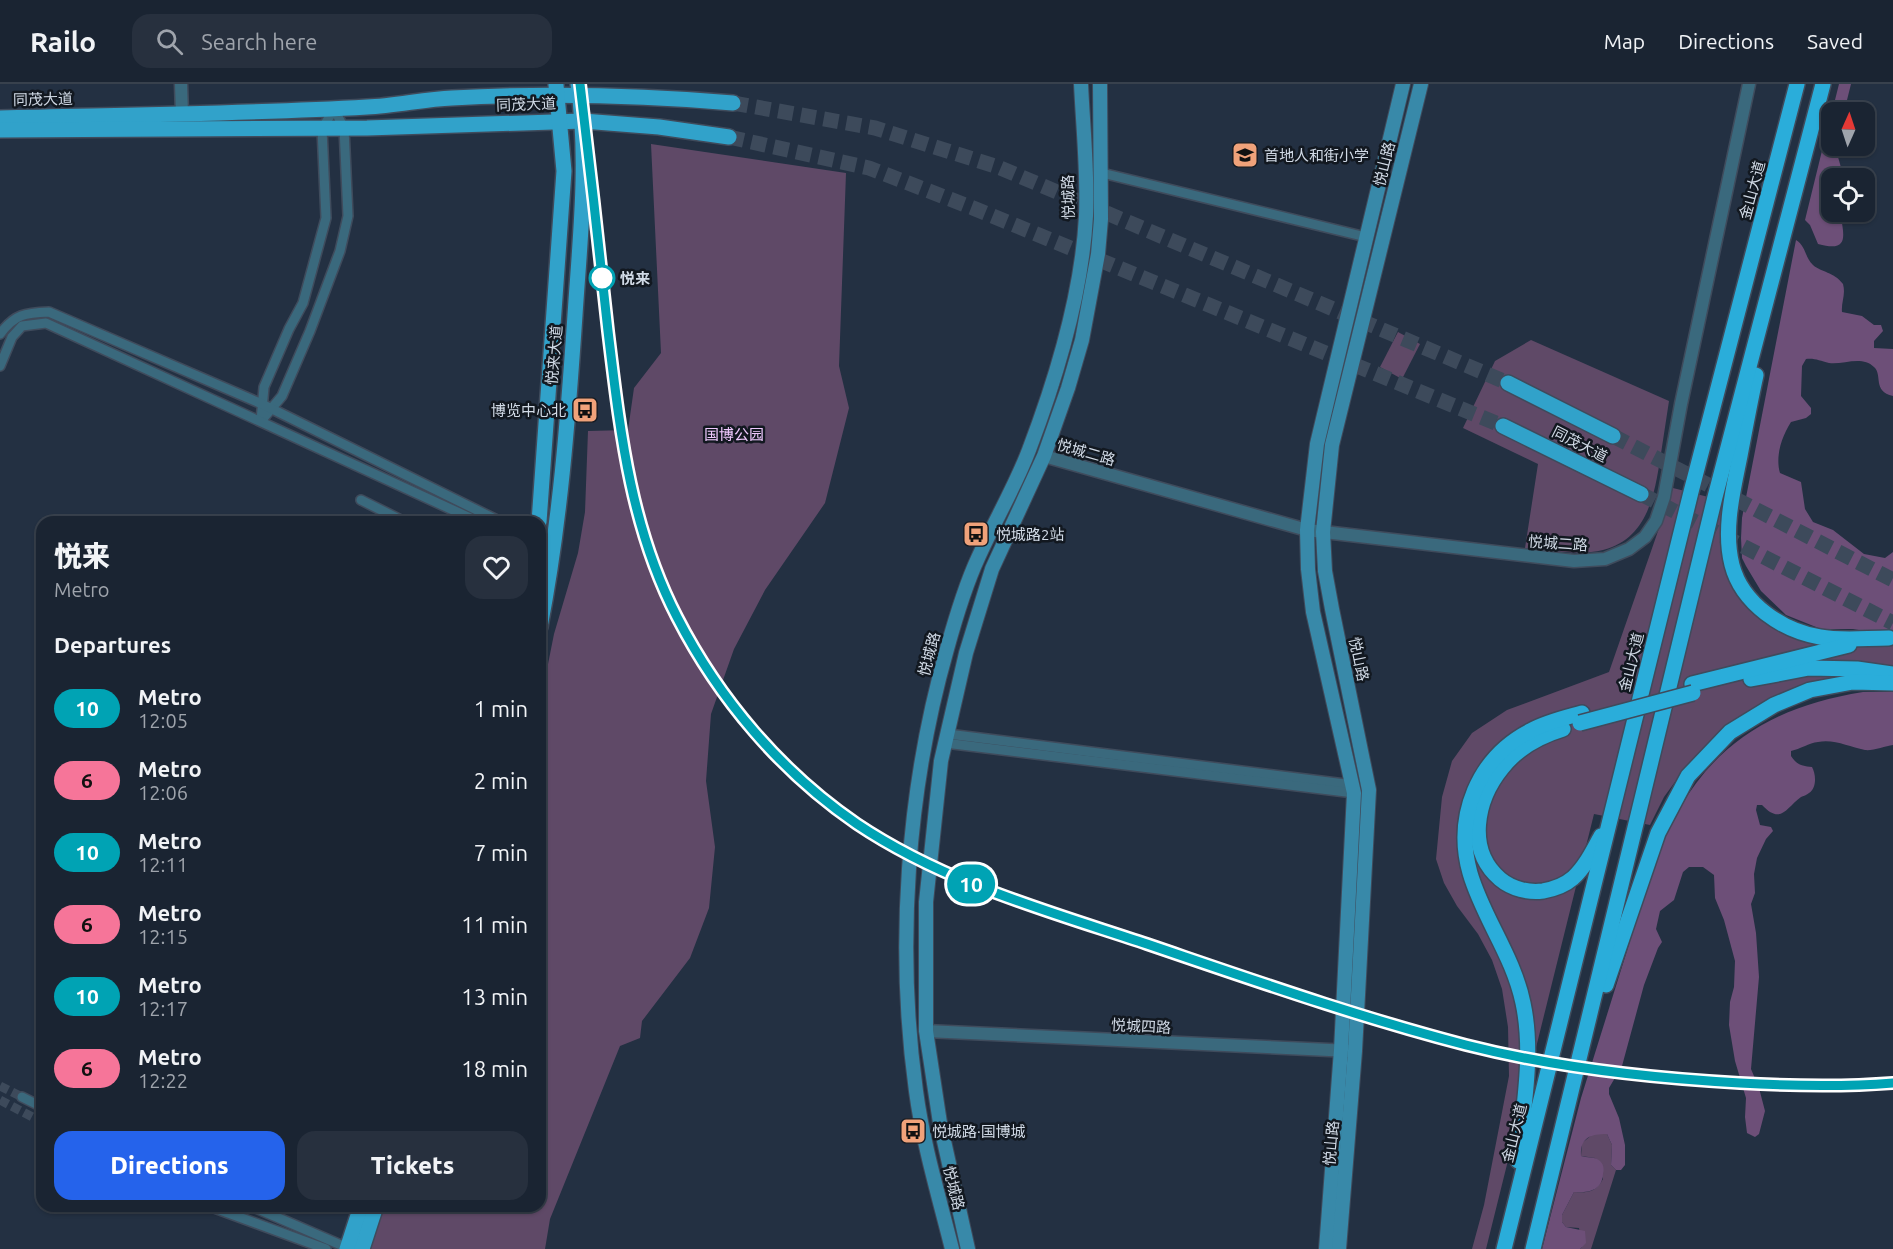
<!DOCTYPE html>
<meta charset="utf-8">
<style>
:root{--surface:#1a2432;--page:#27303e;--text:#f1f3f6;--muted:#9fa4ac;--line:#38414d;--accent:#2563eb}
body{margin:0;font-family:Ubuntu,"Noto Sans SC",sans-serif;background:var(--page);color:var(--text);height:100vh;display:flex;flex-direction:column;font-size:22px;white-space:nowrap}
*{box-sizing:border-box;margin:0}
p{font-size:20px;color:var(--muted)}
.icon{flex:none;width:33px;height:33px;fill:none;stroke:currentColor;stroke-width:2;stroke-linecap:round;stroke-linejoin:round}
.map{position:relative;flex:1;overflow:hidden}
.side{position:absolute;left:36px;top:432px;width:510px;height:696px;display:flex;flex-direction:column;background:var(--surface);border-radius:18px;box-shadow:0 2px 4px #0004,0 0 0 2px var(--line)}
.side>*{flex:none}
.badge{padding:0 12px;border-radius:20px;font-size:21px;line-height:39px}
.needle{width:39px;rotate:3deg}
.fabs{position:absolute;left:1821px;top:18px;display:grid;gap:12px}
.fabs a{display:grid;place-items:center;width:54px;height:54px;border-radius:12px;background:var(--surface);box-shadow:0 2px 4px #0004,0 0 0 2px var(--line);font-size:30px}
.map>.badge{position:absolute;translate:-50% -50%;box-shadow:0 0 0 3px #fff}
h2{padding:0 18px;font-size:22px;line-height:54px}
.round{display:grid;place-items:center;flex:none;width:63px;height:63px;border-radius:18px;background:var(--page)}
.headline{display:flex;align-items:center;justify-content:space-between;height:102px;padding:0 18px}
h1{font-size:28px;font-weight:800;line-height:45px}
.primary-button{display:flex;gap:12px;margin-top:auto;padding:12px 18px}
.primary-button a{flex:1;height:69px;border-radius:18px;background:var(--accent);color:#fff;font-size:24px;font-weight:800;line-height:69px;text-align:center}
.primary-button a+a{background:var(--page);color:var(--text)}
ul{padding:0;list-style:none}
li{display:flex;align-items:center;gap:18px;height:72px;padding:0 18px}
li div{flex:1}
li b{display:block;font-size:22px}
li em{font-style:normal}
li .badge{min-width:66px;font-weight:700;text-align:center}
header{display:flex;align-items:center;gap:36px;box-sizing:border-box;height:84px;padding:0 30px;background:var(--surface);border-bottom:2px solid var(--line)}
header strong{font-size:28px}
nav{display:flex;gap:33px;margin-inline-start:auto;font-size:21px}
.search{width:420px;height:54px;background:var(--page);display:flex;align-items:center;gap:15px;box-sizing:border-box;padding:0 21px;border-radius:18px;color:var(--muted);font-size:22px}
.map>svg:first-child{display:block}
.green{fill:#5f4967}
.forest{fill:#6d4f78}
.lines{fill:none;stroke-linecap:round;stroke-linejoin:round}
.minor-tunnel{stroke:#3d4a5b;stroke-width:9;stroke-dasharray:9 4.5;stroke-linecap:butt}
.primary-tunnel{stroke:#3d4a5b;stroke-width:15;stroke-dasharray:15 8;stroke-linecap:butt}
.minor-casing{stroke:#3f4b5c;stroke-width:12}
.tertiary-casing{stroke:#3f4b5c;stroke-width:15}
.secondary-casing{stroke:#3f4b5c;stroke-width:16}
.primary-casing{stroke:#3f4b5c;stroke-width:18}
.trunk-casing{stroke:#3f4b5c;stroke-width:18}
.minor{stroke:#3a697d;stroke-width:9}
.tertiary{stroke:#3a697d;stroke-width:12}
.secondary{stroke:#3889a9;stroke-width:14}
.primary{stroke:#31a2ca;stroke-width:15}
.trunk{stroke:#2aadda;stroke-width:15}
.trunk-bridge-casing{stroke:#3f4b5c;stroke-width:18;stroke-linecap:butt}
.trunk-bridge{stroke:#2aadda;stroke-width:15}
.line-casing{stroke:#fff;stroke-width:14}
.line{stroke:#00a3b4;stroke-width:9}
.stop-dot{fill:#fff;stroke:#00a3b4;stroke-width:3}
.labels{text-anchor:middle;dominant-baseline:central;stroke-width:5;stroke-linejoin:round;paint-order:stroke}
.street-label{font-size:15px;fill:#d1dae6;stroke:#121820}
.poi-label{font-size:15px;fill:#d1dae6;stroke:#121820;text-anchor:start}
.stop-label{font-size:15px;font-weight:bold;fill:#d1dae6;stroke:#121820;text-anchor:start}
.park-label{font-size:15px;fill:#efc8fd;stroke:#121820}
</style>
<header>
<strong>Railo</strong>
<div class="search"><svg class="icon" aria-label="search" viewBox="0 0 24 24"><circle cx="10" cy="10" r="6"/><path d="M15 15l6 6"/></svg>Search here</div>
<nav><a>Map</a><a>Directions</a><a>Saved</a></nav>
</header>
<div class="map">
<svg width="1893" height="1165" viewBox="0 0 1893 1165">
<rect width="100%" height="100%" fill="#233042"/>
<g class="green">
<path d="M651 60 846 89 839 282 849 324 825 419 765 506 734 565 711 630 706 697 715 763 709 824 690 874 642 937 640 954 620 962 550 1135 545 1165H366L384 1122H540V689L544 669 540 657V620L554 550 578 469 585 428 588 347 628 346 634 304 661 269Z"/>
<path d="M1398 248 1420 260 1402 295 1380 283Z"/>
<path d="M1531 256 1669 317C1666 337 1663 356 1660 376 1654 414 1646 455 1603 466 1579 472 1550 466 1525 464L1538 380 1463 344 1495 277Z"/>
<path d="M1673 404 1724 417V466L1770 540 1893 558V593L1782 612 1680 691 1664 713 1650 741 1594 730 1486 1165H1472L1484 1121 1509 992 1508 943 1502 905 1492 876 1478 850 1457 822 1444 799 1436 775 1442 713 1452 677 1472 649 1507 626 1609 588Z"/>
<path d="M1593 1050H1607L1612 1061 1611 1081 1616 1086 1591 1165H1580L1582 1163 1579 1144 1566 1143 1562 1138V1131L1574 1108C1588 1109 1596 1108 1603 1095L1595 1074 1581 1072 1582 1059Z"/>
</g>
<g class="forest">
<path d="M1839 0H1851L1844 28H1832Z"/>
<path d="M1831 30 1832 62H1836V66L1844 94H1832V128H1841C1841 146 1854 170 1818 160L1810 141 1805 136Z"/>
<path d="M1796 156C1806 162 1805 174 1813 181 1822 189 1833 187 1843 200 1846 211 1841 218 1842 228L1862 232 1874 241H1881L1883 247 1874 257V264L1893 265V312C1872 307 1883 291 1874 283 1862 271 1843 281 1829 279 1820 277 1815 274 1806 275L1802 282 1801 312 1811 324V330L1806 334 1791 338C1782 352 1775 372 1780 389L1801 398 1805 425 1813 438 1833 446 1864 470 1885 474 1893 468V546L1871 548 1853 545H1821L1786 531 1761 507 1746 482 1742 474 1741 454 1742 434Z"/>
<path d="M1863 608H1893V661C1885 662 1873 667 1865 666 1849 663 1835 655 1818 658 1809 659 1800 665 1791 667V672C1797 681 1802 682 1812 683 1816 690 1817 704 1809 709 1807 711 1803 712 1801 713 1786 724 1781 741 1762 721H1757L1756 726 1760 741 1771 743 1773 747 1766 755 1757 774 1754 790 1755 809 1751 820 1756 849 1759 893 1751 985 1759 1004 1765 1027 1759 1050 1755 1053 1747 1049 1745 1033 1746 1014 1735 977 1729 941 1730 918 1734 903 1735 877 1724 836 1715 814 1714 791 1703 783H1689L1683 788 1674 816 1660 827 1656 845 1662 858 1658 864 1644 901 1622 982 1609 1004V1010L1619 1034 1625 1061V1081L1621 1086H1616L1611 1081 1612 1061 1607 1050C1590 1050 1580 1054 1581 1072 1587 1074 1595 1072 1600 1077 1604 1081 1604 1085 1603 1090 1602 1107 1588 1109 1574 1108L1562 1131V1138L1566 1143 1585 1147 1586 1159 1580 1165H1542L1581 1014 1655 777C1693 675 1756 625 1863 608Z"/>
</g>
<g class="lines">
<g class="minor-tunnel">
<path d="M0 1002 22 1013"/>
<path d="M0 1016 42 1038"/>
</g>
<g class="primary-tunnel">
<path d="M733 19 875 44 998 83 1508 299"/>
<path d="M729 53 869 84 973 124 1503 342"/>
<path d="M1613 352 1893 496"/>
<path d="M1641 410 1893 539"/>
</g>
<g class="minor-casing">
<g id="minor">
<path d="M334 25 344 44 348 132 340 167 310 247 282 312 261 337 264 303 289 245 303 219 326 134 322 45Z"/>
<path d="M1102 89 1366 153"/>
<path d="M0 250C15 230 25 229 49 228L262 320 501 438"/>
<path d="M0 282 12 253 22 242 46 239 479 438"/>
<path d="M361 416 405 438"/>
<path d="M540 452 554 460 540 462"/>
<path d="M948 650 1353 701"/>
<path d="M945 659 1354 709"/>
<path d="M22 1013 42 1023"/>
<path d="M209 1122 326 1165"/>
<path d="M251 1122 350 1165"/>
</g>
</g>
<g class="tertiary-casing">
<g id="tertiary">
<path d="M181 0 182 30"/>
<path d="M1044 372 1307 446 1574 477 1605 475 1629 465 1645 453 1656 437 1664 413 1681 320 1749 0"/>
<path d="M926 947 1351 967"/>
</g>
</g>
<g class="secondary-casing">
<g id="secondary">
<path d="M952 1165C939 1113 923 1060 916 1007 896 863 907 705 947 565 955 536 965 502 978 474 994 438 1015 403 1029 366 1056 295 1082 208 1086 132 1088 90 1083 43 1081 0"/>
<path d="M968 1165 940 1039 926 947V818L941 677 966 569 992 485 1044 372 1068 304 1082 256 1098 170 1101 135 1100 0"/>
<path d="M1326 1165 1341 966 1354 709 1313 528 1308 485 1307 446 1317 360 1403 0"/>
<path d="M1339 1165 1355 967 1369 706 1332 525 1325 487 1323 448 1332 361 1421 0"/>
</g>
</g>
<g class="primary-casing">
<g id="primary">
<path d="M0 34C122 31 245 30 367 23 396 22 424 15 452 14 547 9 639 11 733 19"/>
<path d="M0 46 367 44 583 37 659 43 729 53"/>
<path d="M1508 299 1613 352"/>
<path d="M1503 342 1641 410"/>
<path d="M539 438 564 87 556 1"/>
<path d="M540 543C560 440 568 335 575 231 580 154 589 77 578 0"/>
<path d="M347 1165 361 1122"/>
<path d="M362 1165 376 1122"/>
</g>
</g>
<g class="trunk-casing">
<g id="trunk">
<path d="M1756 291C1750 318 1745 345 1740 372 1733 407 1723 446 1732 481 1742 520 1783 547 1820 553 1842 557 1866 554 1889 554"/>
<path d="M1751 595 1809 584 1857 585 1893 590"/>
<path d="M1692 600 1849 561"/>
<path d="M1563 645C1540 652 1517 665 1502 684 1476 716 1466 766 1500 795 1512 805 1529 809 1543 807 1554 805 1565 801 1573 794 1585 783 1593 767 1601 752"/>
<path d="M1606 901 1658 749 1688 692 1730 648 1774 621 1810 606 1853 598 1893 599"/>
<path d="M1518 1077C1523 1025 1534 970 1523 919 1513 871 1483 834 1470 789 1454 732 1478 674 1530 647 1546 638 1564 634 1582 629"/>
<path d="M1504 1165 1691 408 1797 0"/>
<path d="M1533 1165 1715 413 1823 0"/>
</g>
</g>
<use href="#minor" class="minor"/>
<use href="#tertiary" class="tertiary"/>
<use href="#secondary" class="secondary"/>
<use href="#primary" class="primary"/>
<use href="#trunk" class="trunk"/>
<g class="trunk-bridge-casing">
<path id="trunk-bridge" d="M1580 639 1693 609"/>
</g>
<use href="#trunk-bridge" class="trunk-bridge"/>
</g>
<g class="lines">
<g class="line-casing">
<path id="line" d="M580 0C590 82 599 165 608 247 620 346 630 442 677 533 719 615 781 688 857 740 945 799 1048 827 1147 860 1253 896 1358 933 1466 961 1556 984 1648 994 1740 999 1791 1002 1843 1003 1893 999"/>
</g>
<use href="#line" class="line"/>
</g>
<defs>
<g id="school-square" transform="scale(1.35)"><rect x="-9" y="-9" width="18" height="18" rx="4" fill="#f0a27a" stroke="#121820"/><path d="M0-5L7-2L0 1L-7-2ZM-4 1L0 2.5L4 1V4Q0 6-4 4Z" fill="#111"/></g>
<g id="bus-square" transform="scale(1.35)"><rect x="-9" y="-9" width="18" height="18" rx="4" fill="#f0a27a" stroke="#121820"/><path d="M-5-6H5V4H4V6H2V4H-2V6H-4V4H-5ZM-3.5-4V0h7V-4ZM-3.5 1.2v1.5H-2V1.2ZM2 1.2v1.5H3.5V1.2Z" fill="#111"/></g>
</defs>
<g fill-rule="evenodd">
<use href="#school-square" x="1245" y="71"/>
<use href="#bus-square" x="585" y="326"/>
<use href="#bus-square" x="976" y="450"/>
<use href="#bus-square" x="913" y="1047"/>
</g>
<circle class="stop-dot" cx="602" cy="194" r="12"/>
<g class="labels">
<g class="street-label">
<text transform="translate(43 15) rotate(-1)">同茂大道</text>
<text transform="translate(526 20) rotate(-2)">同茂大道</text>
<text transform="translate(1384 80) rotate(-76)">悦山路</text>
<text transform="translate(1752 106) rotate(-75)">金山大道</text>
<text transform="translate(1068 113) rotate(-91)">悦城路</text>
<text transform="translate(554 271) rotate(-85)">悦来大道</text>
<text transform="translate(1580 360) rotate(27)">同茂大道</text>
<text transform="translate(1086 368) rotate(16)">悦城二路</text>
<text transform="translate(1558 459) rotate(4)">悦城二路</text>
<text transform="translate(929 570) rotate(-75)">悦城路</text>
<text transform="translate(1359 575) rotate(78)">悦山路</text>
<text transform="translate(1631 578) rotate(-76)">金山大道</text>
<text transform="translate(1141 942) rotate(3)">悦城四路</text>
<text transform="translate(1514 1049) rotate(-76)">金山大道</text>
<text transform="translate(1331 1059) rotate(-85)">悦山路</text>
<text transform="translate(954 1104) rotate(76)">悦城路</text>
</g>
<g class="poi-label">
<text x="1264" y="71">首地人和街小学</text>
<text x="566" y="326" text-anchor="end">博览中心北</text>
<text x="996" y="450">悦城路2站</text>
<text x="932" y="1047">悦城路·国博城</text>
</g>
<g class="stop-label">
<text x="620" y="194">悦来</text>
</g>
<g class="park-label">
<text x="734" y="350">国博公园</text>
</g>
</g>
</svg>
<div class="fabs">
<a><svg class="needle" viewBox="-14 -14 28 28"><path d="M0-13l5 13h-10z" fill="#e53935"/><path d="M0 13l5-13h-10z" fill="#9fa4ac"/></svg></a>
<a><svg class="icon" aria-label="locate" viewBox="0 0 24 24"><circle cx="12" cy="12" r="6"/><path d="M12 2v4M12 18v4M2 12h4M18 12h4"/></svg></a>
</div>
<b class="badge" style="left:971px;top:800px;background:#00a3b4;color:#fff">10</b>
<section class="side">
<div class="headline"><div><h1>悦来</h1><p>Metro</p></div><a class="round"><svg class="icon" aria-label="heart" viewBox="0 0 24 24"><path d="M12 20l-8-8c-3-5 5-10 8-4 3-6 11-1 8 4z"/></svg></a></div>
<h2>Departures</h2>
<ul>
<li><span class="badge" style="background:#00a3b4;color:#fff">10</span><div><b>Metro</b><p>12:05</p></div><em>1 min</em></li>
<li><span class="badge" style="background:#f67599;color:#111">6</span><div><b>Metro</b><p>12:06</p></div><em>2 min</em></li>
<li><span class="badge" style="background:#00a3b4;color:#fff">10</span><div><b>Metro</b><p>12:11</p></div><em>7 min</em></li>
<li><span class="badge" style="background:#f67599;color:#111">6</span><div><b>Metro</b><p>12:15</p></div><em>11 min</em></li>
<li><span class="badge" style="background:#00a3b4;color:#fff">10</span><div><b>Metro</b><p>12:17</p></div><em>13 min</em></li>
<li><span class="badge" style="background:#f67599;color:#111">6</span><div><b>Metro</b><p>12:22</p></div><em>18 min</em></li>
</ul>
<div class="primary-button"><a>Directions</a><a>Tickets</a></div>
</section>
</div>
